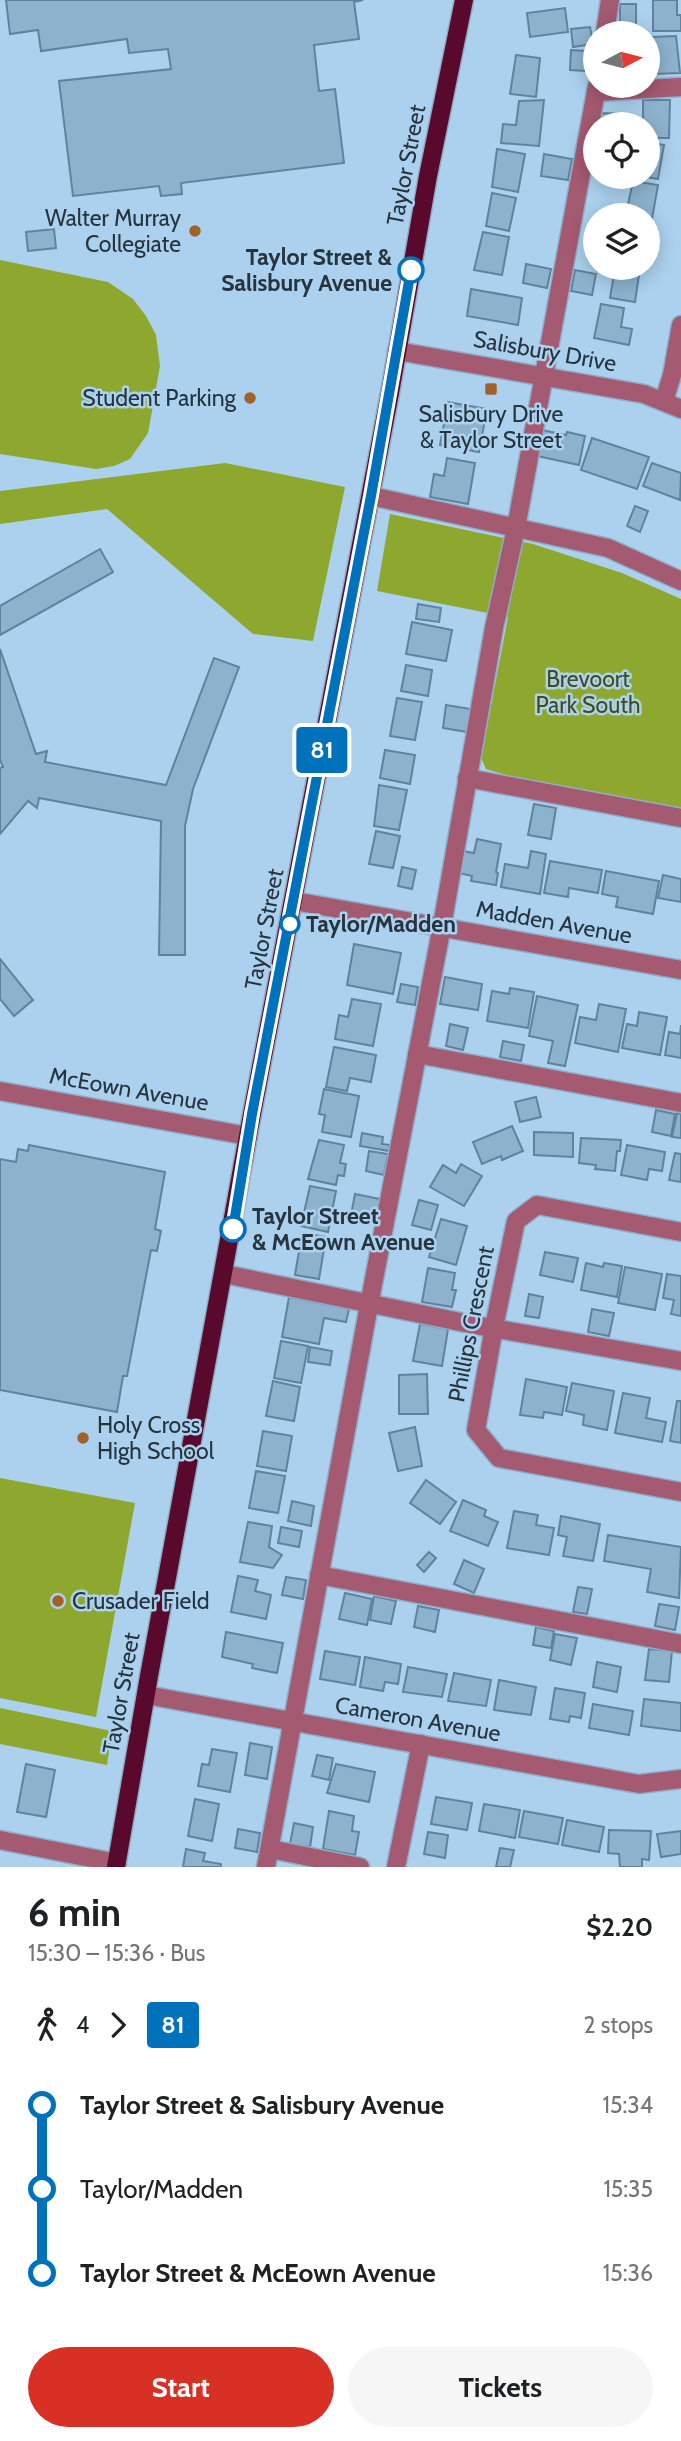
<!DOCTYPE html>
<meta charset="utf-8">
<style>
:root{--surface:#fff;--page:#f6f6f6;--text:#202124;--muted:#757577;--accent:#d93025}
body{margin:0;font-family:Cabin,sans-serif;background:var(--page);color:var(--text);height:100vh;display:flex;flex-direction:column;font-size:26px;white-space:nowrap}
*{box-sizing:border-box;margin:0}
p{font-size:23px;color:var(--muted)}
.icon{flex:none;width:38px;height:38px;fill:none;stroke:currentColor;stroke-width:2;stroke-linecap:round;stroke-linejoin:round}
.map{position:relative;height:1867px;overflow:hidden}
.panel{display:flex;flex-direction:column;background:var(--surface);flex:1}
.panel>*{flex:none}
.badge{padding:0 14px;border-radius:5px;font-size:24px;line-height:46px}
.needle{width:46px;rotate:83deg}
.buttons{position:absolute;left:583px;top:21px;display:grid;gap:14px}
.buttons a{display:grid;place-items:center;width:77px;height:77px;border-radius:50%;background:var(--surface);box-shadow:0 4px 18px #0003;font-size:35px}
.map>.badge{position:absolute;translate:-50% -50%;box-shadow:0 0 0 4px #fff}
.legs{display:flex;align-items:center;gap:10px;height:77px;padding:0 28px;font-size:23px}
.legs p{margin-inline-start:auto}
.headline{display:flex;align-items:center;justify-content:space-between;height:119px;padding:0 28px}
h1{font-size:38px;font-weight:800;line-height:52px}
.action{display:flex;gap:14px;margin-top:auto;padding:14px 28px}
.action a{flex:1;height:80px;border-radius:42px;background:var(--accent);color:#fff;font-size:28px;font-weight:800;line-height:80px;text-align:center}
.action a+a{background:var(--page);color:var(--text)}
ul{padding:0 28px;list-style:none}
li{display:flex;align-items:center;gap:24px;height:84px;font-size:26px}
li i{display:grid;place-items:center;width:10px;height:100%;margin:0 9px;background:currentColor}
li i::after{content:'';width:18px;height:18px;margin:-9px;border:5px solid;border-radius:50%;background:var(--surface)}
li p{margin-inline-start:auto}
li:first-child i{background:linear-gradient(#0000 50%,currentColor 0)}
li:last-child i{background:linear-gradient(currentColor 50%,#0000 0)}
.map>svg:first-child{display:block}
.green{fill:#8ea82f}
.building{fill:#8db2ce;stroke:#5f839d;stroke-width:2}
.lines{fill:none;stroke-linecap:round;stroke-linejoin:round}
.minor-casing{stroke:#8eaec8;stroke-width:21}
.major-casing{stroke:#8eaec8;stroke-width:21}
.minor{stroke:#a45a71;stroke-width:18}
.major{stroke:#590a2c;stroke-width:18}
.line-1-casing{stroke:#fff;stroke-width:16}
.line-1{stroke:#0072bc;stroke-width:10}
.poi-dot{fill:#a06227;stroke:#abd1ee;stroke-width:2.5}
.stop-1-dot{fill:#fff;stroke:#0072bc;stroke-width:3.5}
.labels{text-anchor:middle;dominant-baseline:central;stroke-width:5;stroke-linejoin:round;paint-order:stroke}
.street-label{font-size:23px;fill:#25343f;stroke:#abd1ee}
.poi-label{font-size:23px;fill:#25343f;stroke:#abd1ee;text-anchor:end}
.stop-label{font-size:23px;font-weight:bold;fill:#25343f;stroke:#abd1ee;text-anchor:start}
.park-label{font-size:23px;fill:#414d18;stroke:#abd1ee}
</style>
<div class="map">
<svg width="681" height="1867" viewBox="0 0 681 1867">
<rect width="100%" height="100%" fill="#abd1ee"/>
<g class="green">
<path d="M0 260 108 282 133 299 146 316 156 335 160 366 148 433 130 459 114 466 96 469 0 454Z"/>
<path d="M225 463 345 487 313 641 253 634 107 509 0 524V491Z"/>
<path d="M390 514 533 544 622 573 681 599V808L509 776 486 769 481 758 508 617 377 591Z"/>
<path d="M0 1478 135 1503 96 1717 0 1698Z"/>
<path d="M0 1708 112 1731 107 1765 0 1744Z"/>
</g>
<g class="building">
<path d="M6 0H363L354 2 359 39 314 45 319 91 335 89 344 163 181 183 182 194 161 196 159 186 73 196 59 81 171 69 168 49 129 53 127 39 41 51 38 30 10 34Z"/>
<path d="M653 0H677V15H681V31H653Z"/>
<rect x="620" y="4" width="16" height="22"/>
<path d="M565 8 568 32 530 37 527 13Z"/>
<path d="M590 27 593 44 573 47 571 29Z"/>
<path d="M676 36 680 73 653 74 651 37Z"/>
<path d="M571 50 586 51 585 71 570 70Z"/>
<path d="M516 55 540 58 536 97 510 94Z"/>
<path d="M544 100 539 146 501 143 503 124 516 125 519 101Z"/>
<path d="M643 100H670L669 138H648V124H643Z"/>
<path d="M599 113 630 114V124H599Z"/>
<path d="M648 142 664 145 658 179 646 177Z"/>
<path d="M497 149 525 154 518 192 492 187Z"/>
<path d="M544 154 572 159 568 180 541 176Z"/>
<path d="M633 181 658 185 652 219 648 218V215L626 214Z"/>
<path d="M492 193 516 198 509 231 486 226Z"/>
<path d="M54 229 56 248 28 251 26 232Z"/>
<path d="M483 232 509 237 502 275 474 270Z"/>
<path d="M526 264 551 269 547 288 523 283Z"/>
<path d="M615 268H640L635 302 610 298Z"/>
<path d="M575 270 596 274 592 295 571 291Z"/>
<path d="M471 289 522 298 518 325 467 316Z"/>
<path d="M601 304 624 308 621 327 632 329 629 345 594 338Z"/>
<path d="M448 402 487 409 479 452 440 445Z"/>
<path d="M542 430 566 435 567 432 585 436 579 465 537 456Z"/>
<path d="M592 438 649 457 637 489 581 470Z"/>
<path d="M447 458 475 463 468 504 430 497 434 474 444 476Z"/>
<path d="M652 463 681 473 680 500 643 486Z"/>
<path d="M635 506 648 511 640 532 627 526Z"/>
<path d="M100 549 113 572 0 635V606Z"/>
<path d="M418 604 441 608 439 622 416 619Z"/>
<path d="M412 622 452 630 446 661 406 654Z"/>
<path d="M0 649 36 754 47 751 45 762 166 785 214 658 239 667 193 789 185 826V955H159L161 821 39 798 37 808 28 801 0 834V768L3 767 0 760Z"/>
<path d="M406 665 432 670 428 696 401 691Z"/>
<path d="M397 698 422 702 415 740 390 736Z"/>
<path d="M446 705 471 709 467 732 443 728Z"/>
<path d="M385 750 415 755 410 784 380 778Z"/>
<path d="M379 785 407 790 399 830 374 826Z"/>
<path d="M534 804 556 808 551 839 528 835Z"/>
<path d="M376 831 400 836 393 868 369 864Z"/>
<path d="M477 839 501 844 496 872 498 873 496 885 471 881 472 876 459 873 463 851 474 853Z"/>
<path d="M531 851 546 854 540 894 501 887 505 864 528 868Z"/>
<path d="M550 861 602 870 598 893 569 888 568 897 544 893Z"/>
<path d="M402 867 416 870 412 889 398 886Z"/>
<path d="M606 871 659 881 653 914 616 907 618 897 602 894Z"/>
<path d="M663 875 681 879V902L658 898Z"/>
<path d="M354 944 401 953 393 994 347 985Z"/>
<path d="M0 959 33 1000 14 1016 0 999Z"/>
<path d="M445 977 482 984 478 1010 440 1004Z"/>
<path d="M401 984 418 987 415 1005 397 1002Z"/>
<path d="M510 988 534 992 528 1028 487 1021 492 991 509 994Z"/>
<path d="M537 996 578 1005 565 1066 548 1063 553 1041 529 1036Z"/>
<path d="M352 999 381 1004 373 1046 335 1039 339 1015 348 1017Z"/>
<path d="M599 1004 626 1009 618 1052 575 1043 580 1017 596 1020Z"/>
<path d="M639 1012 667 1017 660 1055 622 1048 627 1024 637 1026Z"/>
<path d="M450 1024 468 1028 463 1050 446 1046Z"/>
<path d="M681 1025V1058L665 1055 669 1032 680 1034Z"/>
<path d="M503 1041 524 1045 521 1061 500 1057Z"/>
<path d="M334 1047 376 1055 371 1082 350 1078 347 1091 326 1087Z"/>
<path d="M324 1089 359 1096 351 1137 322 1132 325 1115 319 1114Z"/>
<path d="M536 1097 541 1117 520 1122 515 1102Z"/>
<path d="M656 1110 675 1114 671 1136 652 1132Z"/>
<path d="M677 1113 681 1114V1138L672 1137Z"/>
<path d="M512 1126 523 1151 502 1160 501 1156 482 1164 473 1142Z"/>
<path d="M534 1132 573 1133V1157L534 1155Z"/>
<path d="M362 1133 383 1137 382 1144 390 1145 389 1151 360 1146Z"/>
<path d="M581 1138 621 1140 620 1151H617L615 1171 595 1169 596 1165 579 1163Z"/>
<path d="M319 1140 344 1145 340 1163 346 1164 344 1176 338 1175 336 1185 308 1179Z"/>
<path d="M29 1145 165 1172 155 1229 161 1231 157 1251 151 1250 127 1376H123L117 1412 0 1390V1159L16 1162 18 1149 28 1151Z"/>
<path d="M627 1145 665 1152 662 1171 649 1169 647 1180 621 1175Z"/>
<path d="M369 1151 388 1154 384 1175 366 1171Z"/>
<path d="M675 1153 681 1154V1182L669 1180Z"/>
<path d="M461 1164 482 1176 464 1206 430 1187 443 1165 456 1173Z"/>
<path d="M310 1186 336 1191 328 1232 301 1226Z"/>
<path d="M355 1194 380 1199 376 1220 351 1215Z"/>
<path d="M419 1200 438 1205 431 1230 412 1225Z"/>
<path d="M441 1219 467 1226 456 1265 429 1257Z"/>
<path d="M302 1233 326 1237 319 1279 295 1275Z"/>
<path d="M545 1252 578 1258 573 1282 540 1275Z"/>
<path d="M586 1263 603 1267 604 1263 622 1266 617 1297 581 1290Z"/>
<path d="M625 1267 662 1274 655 1310 618 1303Z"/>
<path d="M428 1268 455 1273 452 1290H456L452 1307 422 1302Z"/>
<path d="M667 1274 681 1276V1316L671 1314 674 1300 663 1298Z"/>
<path d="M529 1294 543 1297 539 1318 525 1316Z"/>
<path d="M289 1297 349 1309 346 1322 324 1318 319 1344 282 1337Z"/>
<path d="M592 1309 614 1313 609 1336 588 1332Z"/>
<path d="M420 1324 448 1329 442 1366 413 1361Z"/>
<path d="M281 1341 308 1346 301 1383 274 1378Z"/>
<path d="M310 1347 332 1351 330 1365 308 1362Z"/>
<path d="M427 1374 428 1414H399V1375Z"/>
<path d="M526 1379 567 1387 562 1415 544 1412 543 1418 520 1415Z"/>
<path d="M273 1381 300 1387 294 1421 266 1416Z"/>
<path d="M572 1383 614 1391 607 1430 583 1425 584 1415 566 1411Z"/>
<path d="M623 1393 650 1398 646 1418 666 1422 662 1442 615 1433Z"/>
<path d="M677 1401H681V1443L670 1441Z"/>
<path d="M415 1427 422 1466 398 1471 389 1433Z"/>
<path d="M263 1431 292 1436 286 1471 257 1466Z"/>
<path d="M256 1471 285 1476 278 1513 249 1508Z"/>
<path d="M426 1480 456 1502 440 1524 410 1503Z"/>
<path d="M463 1500 486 1510 484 1516 498 1522 488 1546 450 1531Z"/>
<path d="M292 1501 314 1506 311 1526 288 1521Z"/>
<path d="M514 1511 538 1515 536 1525 554 1528 549 1555 507 1548Z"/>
<path d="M561 1516 600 1524 593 1561 563 1556 567 1537 558 1535Z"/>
<path d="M248 1522 272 1526 269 1547 282 1555 273 1568 240 1562Z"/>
<path d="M281 1527 302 1531 299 1547 278 1543Z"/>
<path d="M608 1535 681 1547 679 1598 647 1592 651 1569 604 1561Z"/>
<path d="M429 1552 436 1558 424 1572 417 1565Z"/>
<path d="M464 1560 484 1569 474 1593 454 1584Z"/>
<path d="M238 1576 258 1580 255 1591 271 1595 266 1619 231 1612Z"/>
<path d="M286 1577 306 1580 303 1599 282 1595Z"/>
<path d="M578 1587 592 1589 587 1614 573 1612Z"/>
<path d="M345 1593 372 1599 367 1625 339 1619Z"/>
<path d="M374 1596 396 1601 391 1624 370 1620Z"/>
<path d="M659 1604 679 1607 675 1630 655 1626Z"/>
<path d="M418 1606 439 1610 435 1632 414 1627Z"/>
<path d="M536 1627 554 1631 551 1648 533 1645Z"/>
<path d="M226 1632 283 1643 277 1673 252 1668 253 1664 222 1657Z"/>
<path d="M555 1634 577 1638 571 1665 550 1660Z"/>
<path d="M649 1649 672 1651 669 1682 645 1680Z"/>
<path d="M325 1651 360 1657 355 1685 320 1679Z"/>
<path d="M365 1657 401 1664 398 1684 385 1682 383 1691 360 1687Z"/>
<path d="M597 1662 621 1667 617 1692 593 1687Z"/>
<path d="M408 1667 447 1674 442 1697 403 1692Z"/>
<path d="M454 1673 491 1680 486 1706 448 1701Z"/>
<path d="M499 1680 536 1687 531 1715 494 1710Z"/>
<path d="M555 1688 585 1693 581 1718 570 1716 569 1722 550 1719Z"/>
<path d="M644 1699 681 1703V1731L641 1726Z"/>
<path d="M593 1704 633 1711 629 1735 589 1728Z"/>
<path d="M250 1743 272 1747 267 1779 245 1775Z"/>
<path d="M212 1749 237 1753 230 1792 198 1786 202 1764 209 1765Z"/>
<path d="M317 1755 333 1758 329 1780 312 1776Z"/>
<path d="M26 1764 55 1770 46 1817 17 1812Z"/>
<path d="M336 1764 375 1772 369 1802 327 1793Z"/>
<path d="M436 1797 472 1803 467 1830 431 1824Z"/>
<path d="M195 1799 219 1804 212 1841 188 1836Z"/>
<path d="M484 1804 520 1810 515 1838 479 1831Z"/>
<path d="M329 1811 354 1816 352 1831 359 1832 355 1855 323 1849Z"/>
<path d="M524 1811 563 1818 558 1844 519 1837Z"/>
<path d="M567 1820 604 1827 599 1852 562 1845Z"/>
<path d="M294 1823 313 1827 310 1847 290 1844Z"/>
<path d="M238 1829 260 1833 257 1852 235 1848Z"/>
<path d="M609 1830 651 1831 649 1860 642 1859V1867H620L619 1854 608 1853Z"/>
<path d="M681 1831V1854L661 1857 657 1834Z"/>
<path d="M428 1832 448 1835 445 1858 424 1854Z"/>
<path d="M500 1848 514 1850 510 1867H496Z"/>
<path d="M186 1849 205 1853 203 1861 221 1864V1867H183Z"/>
</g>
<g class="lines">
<g class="minor-casing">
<g id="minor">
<path d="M605 33 610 0"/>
<path d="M596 92 681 87"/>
<path d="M397 351 644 394 681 409"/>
<path d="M664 401 672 375 681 325"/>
<path d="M371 496 608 548 681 581"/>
<path d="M467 778 681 818"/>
<path d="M294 901 681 970"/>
<path d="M417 1054 681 1103"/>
<path d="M0 1091 248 1136"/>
<path d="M681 1232 537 1205 516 1221 494 1327 476 1430 499 1458 681 1492"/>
<path d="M224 1274 480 1326 681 1361"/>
<path d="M319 1575 681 1644"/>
<path d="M146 1695 639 1784 681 1779"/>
<path d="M0 1840 117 1863"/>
<path d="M270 1849 360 1867"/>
<path d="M266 1867 369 1305 442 926 494 628 516 528 597 86"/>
<path d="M396 1867 421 1744"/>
</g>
</g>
<g class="major-casing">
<path id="major" d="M116 1867 149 1676 252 1114 390 393 428 176 464 0"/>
</g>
<use href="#minor" class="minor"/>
<use href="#major" class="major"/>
</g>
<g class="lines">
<g class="line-1-casing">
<path id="line-1" d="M233 1229 252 1114 371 496 411 270"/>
</g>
<use href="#line-1" class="line-1"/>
</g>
<g class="poi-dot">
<circle cx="195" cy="231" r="7"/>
<rect x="484" y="382" width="14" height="14" rx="3.5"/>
<circle cx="250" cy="398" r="7"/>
<circle cx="83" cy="1438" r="7"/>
<circle cx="58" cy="1601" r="7"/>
</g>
<g class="stop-1-dot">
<circle cx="411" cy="270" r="12"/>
<circle cx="290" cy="924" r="9"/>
<circle cx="233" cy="1229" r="12"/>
</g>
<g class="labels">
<g class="street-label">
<text transform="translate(406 165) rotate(-79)">Taylor Street</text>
<text transform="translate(545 351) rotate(10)">Salisbury Drive</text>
<text transform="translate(554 922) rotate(10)">Madden Avenue</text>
<text transform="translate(264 929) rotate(-79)">Taylor Street</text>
<text transform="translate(129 1089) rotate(10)">McEown Avenue</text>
<text transform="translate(471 1324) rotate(-79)">Phillips Crescent</text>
<text transform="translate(121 1693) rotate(-80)">Taylor Street</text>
<text transform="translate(418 1719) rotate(10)">Cameron Avenue</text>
</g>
<g class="poi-label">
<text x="181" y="218">Walter Murray<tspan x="181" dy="26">Collegiate</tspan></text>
<text x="236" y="398">Student Parking</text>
<text x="491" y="414" text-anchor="middle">Salisbury Drive<tspan x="491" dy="26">&amp; Taylor Street</tspan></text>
<text x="97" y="1425" text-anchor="start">Holy Cross<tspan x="97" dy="26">High School</tspan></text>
<text x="72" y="1601" text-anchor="start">Crusader Field</text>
</g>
<g class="stop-label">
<text x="392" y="257" text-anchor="end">Taylor Street &amp;<tspan x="392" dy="26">Salisbury Avenue</tspan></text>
<text x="306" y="924">Taylor/Madden</text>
<text x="252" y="1216">Taylor Street<tspan x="252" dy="26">&amp; McEown Avenue</tspan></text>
</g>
<g class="park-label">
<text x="588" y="679">Brevoort<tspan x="588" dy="26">Park South</tspan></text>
</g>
</g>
</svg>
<div class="buttons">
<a><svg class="needle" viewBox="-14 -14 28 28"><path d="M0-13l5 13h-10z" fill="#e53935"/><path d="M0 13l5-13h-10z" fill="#757577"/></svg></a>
<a><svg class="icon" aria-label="locate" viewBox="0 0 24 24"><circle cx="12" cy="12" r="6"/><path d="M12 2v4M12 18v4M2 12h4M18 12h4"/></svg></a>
<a><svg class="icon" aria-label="layers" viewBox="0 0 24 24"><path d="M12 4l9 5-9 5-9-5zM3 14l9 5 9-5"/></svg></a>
</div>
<b class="badge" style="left:322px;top:750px;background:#0072bc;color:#fff">81</b>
</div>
<section class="panel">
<div class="headline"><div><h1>6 min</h1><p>15:30 – 15:36 · Bus</p></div><b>$2.20</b></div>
<div class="legs"><svg class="icon" aria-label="walk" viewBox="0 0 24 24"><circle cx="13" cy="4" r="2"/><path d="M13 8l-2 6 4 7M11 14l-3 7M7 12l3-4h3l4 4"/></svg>4<svg class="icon" aria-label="forward" viewBox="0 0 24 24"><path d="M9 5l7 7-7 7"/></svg><b class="badge" style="background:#0072bc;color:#fff">81</b><p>2 stops</p></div>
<ul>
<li><i style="color:#0072bc"></i><b>Taylor Street &amp; Salisbury Avenue</b><p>15:34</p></li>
<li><i style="color:#0072bc"></i><span>Taylor/Madden</span><p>15:35</p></li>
<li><i style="color:#0072bc"></i><b>Taylor Street &amp; McEown Avenue</b><p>15:36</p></li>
</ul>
<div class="action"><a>Start</a><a>Tickets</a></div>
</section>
